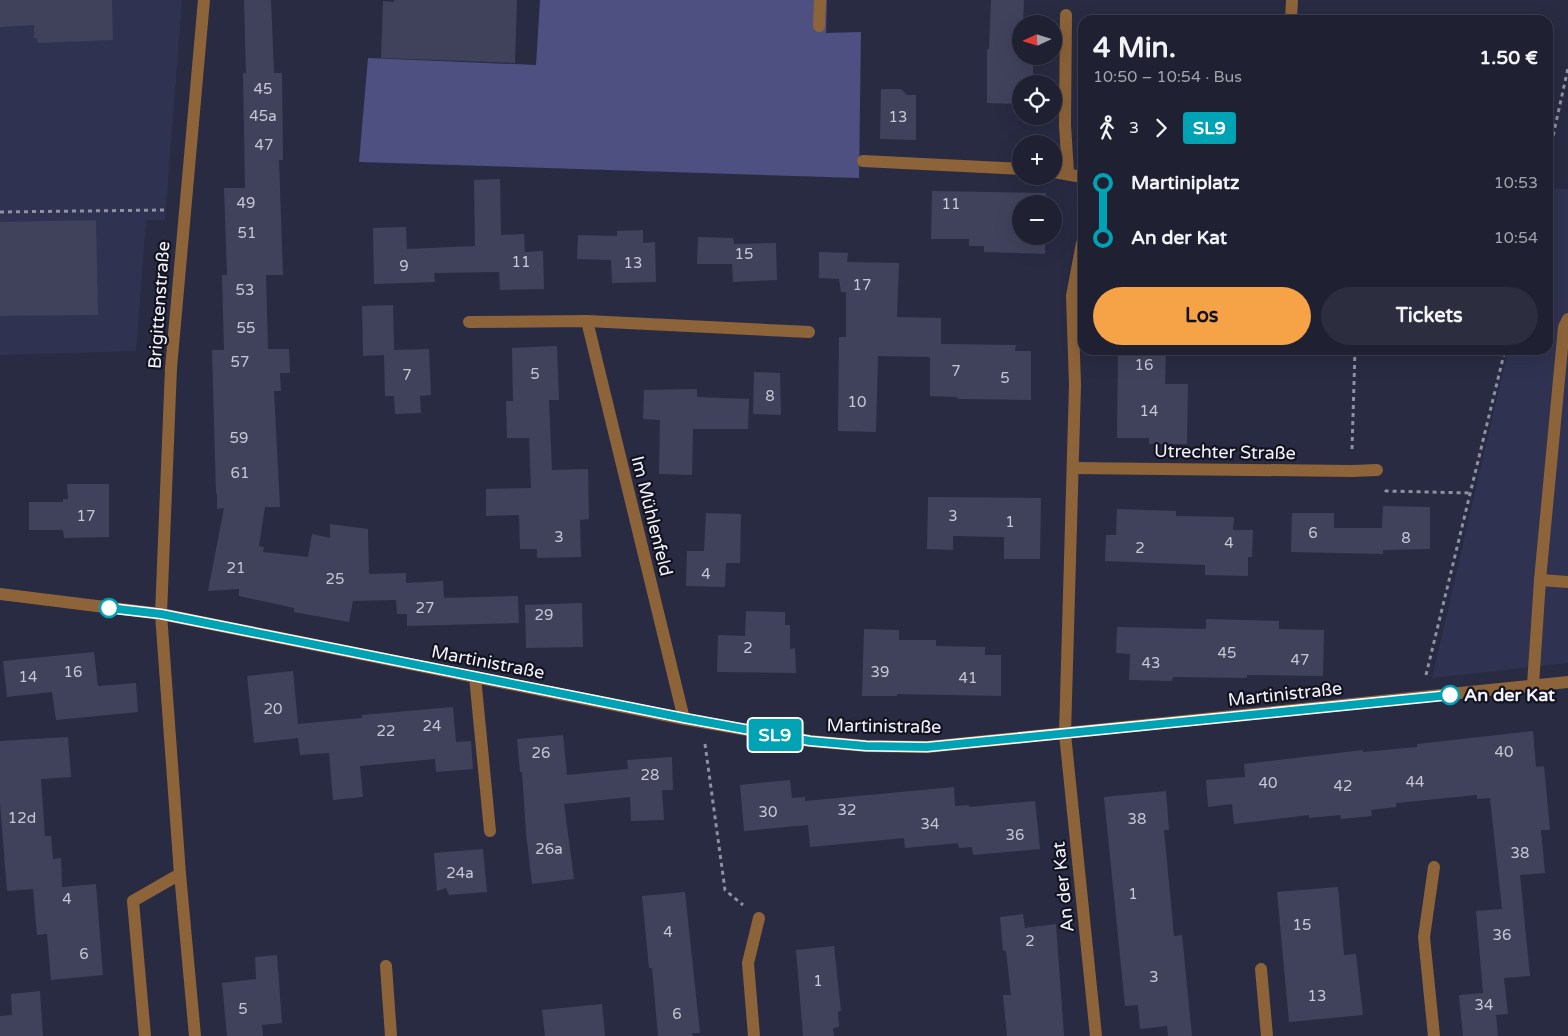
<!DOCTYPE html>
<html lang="de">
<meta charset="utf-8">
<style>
:root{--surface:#1f2032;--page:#2c2d3e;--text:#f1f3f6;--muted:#a1a3ac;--line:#3c3e4d;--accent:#f6a247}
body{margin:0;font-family:"Varela Round",sans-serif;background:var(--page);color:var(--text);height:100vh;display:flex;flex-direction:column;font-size:19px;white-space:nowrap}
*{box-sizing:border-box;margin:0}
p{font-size:16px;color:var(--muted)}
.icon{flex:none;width:28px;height:28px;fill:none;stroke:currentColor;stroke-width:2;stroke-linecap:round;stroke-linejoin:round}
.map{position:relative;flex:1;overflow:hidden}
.drawer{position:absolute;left:1078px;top:15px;width:475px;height:340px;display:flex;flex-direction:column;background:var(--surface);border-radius:15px;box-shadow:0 5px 20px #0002,0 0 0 1px var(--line)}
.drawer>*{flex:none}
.badge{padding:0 10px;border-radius:4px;font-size:18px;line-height:32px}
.needle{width:32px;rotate:266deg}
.tools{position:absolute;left:1012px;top:15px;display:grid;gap:10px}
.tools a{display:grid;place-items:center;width:50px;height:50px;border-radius:50%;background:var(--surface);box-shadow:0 5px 20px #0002,0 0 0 1px var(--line);font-size:25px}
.map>.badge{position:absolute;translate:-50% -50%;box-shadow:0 0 0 2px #fff}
.legs{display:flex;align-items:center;gap:8px;height:55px;padding:0 15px;font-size:16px}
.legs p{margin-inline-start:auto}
.headline{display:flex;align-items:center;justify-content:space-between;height:85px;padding:0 15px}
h1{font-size:28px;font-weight:700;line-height:38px}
.action{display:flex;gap:10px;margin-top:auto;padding:10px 15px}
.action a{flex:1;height:58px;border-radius:30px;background:var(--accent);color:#111;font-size:20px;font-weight:700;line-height:58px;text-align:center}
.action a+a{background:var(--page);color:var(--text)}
ul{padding:0 15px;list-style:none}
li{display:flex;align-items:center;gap:18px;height:55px;font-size:19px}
li i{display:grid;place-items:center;width:8px;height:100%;margin:0 6px;background:currentColor}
li i::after{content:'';width:12px;height:12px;margin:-6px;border:4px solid;border-radius:50%;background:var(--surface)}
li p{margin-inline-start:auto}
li:first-child i{background:linear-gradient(#0000 50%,currentColor 0)}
li:last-child i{background:linear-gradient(currentColor 50%,#0000 0)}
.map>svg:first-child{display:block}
.built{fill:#303251}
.green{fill:#4d5080}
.building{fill:#40425c}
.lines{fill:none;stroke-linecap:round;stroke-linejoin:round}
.path{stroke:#8f90a1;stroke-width:3;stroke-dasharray:4 4;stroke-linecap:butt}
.minor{stroke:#8d6339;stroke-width:12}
.line-1-casing{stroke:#fff;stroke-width:11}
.line-1{stroke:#00a3b4;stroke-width:8}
.stop-1-dot{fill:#fff;stroke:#00a3b4;stroke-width:2.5}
.labels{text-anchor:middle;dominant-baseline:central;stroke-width:4.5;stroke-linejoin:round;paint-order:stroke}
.number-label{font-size:15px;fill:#c6c7d5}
.street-label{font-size:18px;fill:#f2f3fd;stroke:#131420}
.stop-label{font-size:18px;font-weight:bold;fill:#f2f3fd;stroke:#131420;text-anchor:start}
</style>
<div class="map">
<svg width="1568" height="1036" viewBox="0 0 1568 1036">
<rect width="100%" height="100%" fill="#292b43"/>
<g class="built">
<path d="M0 0H182L165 220H146L136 351 0 355Z"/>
<path d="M1548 189H1568V663L1432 678 1508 350H1548Z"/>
</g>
<path class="green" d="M540 0H827L826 33 861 32 859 178 359 162 368 58 536 65Z"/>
<g class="building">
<path d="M0 0H112L113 40 38 43 37 38H34V25L0 27Z"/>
<path d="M244 0H271L274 73H282L283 160H279L283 275H266L268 349H289L290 373H280L281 391H274L280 507H265L259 546 264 547 263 552 308 557 312 534 330 538V524L368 529 369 574 406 573V583L443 581 444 598 518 596 519 623 407 626V614H397L396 600 353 601 349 622 294 612V608L239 596V589L208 591 224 508 217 509V493H216L212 350H224L222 275H227L224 188H245L243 73H246Z"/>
<path d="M394 0H517L515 63 381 58 383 1 394 2Z"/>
<path d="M991 0H1024L1023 24H1021V56H1033V84H1021V104L987 103V49H989Z"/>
<path d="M881 89H901L907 95H916V140L880 139Z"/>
<path d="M500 179 501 235 524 234 525 252 543 251 544 289 500 290 499 272 434 273 435 282 374 284 373 228 406 227 407 249 475 246 474 180Z"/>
<path d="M932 191 1046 193V204H1021V236H1045V254L984 252V246H969V239H931Z"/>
<path d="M96 220 98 315 0 316V222Z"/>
<path d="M643 230V243L655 242 656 282 612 283 611 260 577 259 578 235 617 236V231Z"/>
<path d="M698 237 733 238 734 244 776 243 777 280 733 282 732 264H697Z"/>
<path d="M819 252 848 253 847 262 899 263 897 317 941 318V344L1016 345 1015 351H1031V400L959 399 956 397 930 396V357L878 356 876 432 838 431 839 337H846V292H841L839 279 819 278Z"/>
<path d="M393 305 394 350 429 349 431 395 420 396 421 413 395 414 394 396H385L384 355 363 356 362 306Z"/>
<path d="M557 346 559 400H549L552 470 588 469 589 519 580 520 581 557 537 558V549H520L519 515 486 516V489L531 488 529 438H507L506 401H513L512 348Z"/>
<path d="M1118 350H1166L1165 384H1188L1187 444H1149V438H1117Z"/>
<path d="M754 372 780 373 781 415 753 414Z"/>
<path d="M697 389V397L749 399 748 429H693L692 475 659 474 660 420 643 419 644 390Z"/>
<path d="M67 484H109V537L64 538 63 530H29V502H63V499H68Z"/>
<path d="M928 497 1041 498 1040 559H1004V537L953 536V550L927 549Z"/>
<path d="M1383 506 1430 507V549L1383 550V554L1291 552 1292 513H1334V528H1382Z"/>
<path d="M1117 509 1176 511V516L1234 517 1233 530H1253L1252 557H1248V576L1205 575V565L1105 561 1106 535H1116Z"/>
<path d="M706 513 741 514 740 563H726L725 587 686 586 687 551H704Z"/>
<path d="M582 603 583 647 526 648 525 605Z"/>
<path d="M746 611 785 612V625H790V649L795 648 796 673 717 672 718 635 745 636Z"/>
<path d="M1206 619 1279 621V629L1324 630 1323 676 1247 675V678L1173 677 1172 681 1129 680 1130 654 1116 653 1117 627 1206 629Z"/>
<path d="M864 629 899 630V640H936V646L985 647V655H1001V696L897 694V696H862Z"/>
<path d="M94 652 98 686 136 683 138 712 56 720 52 692 7 697 3 661Z"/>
<path d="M293 671 298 724 362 718V715L453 707 456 742 471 741 473 769 436 772 435 759 360 766 363 797 333 800 329 753 300 755 298 738 254 743 247 676Z"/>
<path d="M1533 731 1536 767 1544 766 1550 830H1541L1545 873 1520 875 1530 976 1504 978 1508 1014 1496 1015 1498 1036H1463L1459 995 1483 993 1476 911 1502 909 1490 798 1477 799V795L1396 803V807L1371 810 1372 816 1341 819 1340 815 1309 818V815L1234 824 1232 804 1208 807 1206 780 1245 777 1244 764 1363 750V752L1417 747V744Z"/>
<path d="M563 735 567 775 628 769 627 760 672 757 673 790H662L664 820 631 821 630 797 564 804 574 879 532 884 526 833 522 772H520L517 739Z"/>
<path d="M68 737 71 777 41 779 45 836H51L53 859 61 858 62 887 96 884 103 975 51 980 47 934 37 935 33 889 7 891 0 803V741Z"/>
<path d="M790 780 792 798 805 797V801L954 787 955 806 969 805V807L1035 801 1040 849 973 855 972 847 959 848 958 843 905 848 904 838 810 847 808 825 744 831 740 785Z"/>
<path d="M1166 791 1169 830H1164L1170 893 1174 936 1182 935 1192 1036H1168L1167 1026 1140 1029 1138 1005 1125 1006 1104 797Z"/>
<path d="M483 849 487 892 449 895 446 888 437 891 434 853Z"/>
<path d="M1338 887 1344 955 1356 954 1363 1015 1289 1022 1277 892Z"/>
<path d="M685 892 700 1033H692L693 1036H658L652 968H649L642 896Z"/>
<path d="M1023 914 1025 928 1056 924 1064 1036H1007L1003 995H1011L1006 951H1003L1000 917Z"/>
<path d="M834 946 841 1011 838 1012 839 1027 833 1028 834 1036H803L796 950Z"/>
<path d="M277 955 282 1023 262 1025 263 1036H227L222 983 256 979 255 957Z"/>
<path d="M40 991 43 1036H0V1016L12 1015 11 994Z"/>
<path d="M602 1004 605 1036H545L542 1010Z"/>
</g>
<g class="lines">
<g class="path">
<path d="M1548 159 1568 68"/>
<path d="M0 212 164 210"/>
<path d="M1352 449 1355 350"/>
<path d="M1385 490 1386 491 1471 493"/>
<path d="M1426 675 1505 350"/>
<path d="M705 744 725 890 743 905"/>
</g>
<g class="minor">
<path d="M1066 15 1065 125 1068 173"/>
<path d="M1291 20 1292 0"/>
<path d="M819 26 820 0"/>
<path d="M863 161 1021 169"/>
<path d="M1054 172 1082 177"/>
<path d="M1082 243 1072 296 1075 385 1065 734 1096 1036"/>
<path d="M587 321 684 719"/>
<path d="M469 322 587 321 809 332"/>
<path d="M1073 468 1352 471 1377 470"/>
<path d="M1540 580 1568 582"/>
<path d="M0 594 161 614 684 719 810 741 866 746 927 747 1568 682"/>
<path d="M475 677 490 831"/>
<path d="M1533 685 1540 580 1564 327 1568 319"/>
<path d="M386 966 391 1036"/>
<path d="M1261 969 1267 1036"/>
<path d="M145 1036 133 901 180 874"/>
<path d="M195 1036 180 874 161 614 171 368 204 0"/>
<path d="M754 1036 748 963 759 918"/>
<path d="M1434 1036 1424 937 1434 867"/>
</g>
</g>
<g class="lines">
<g class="line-1-casing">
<path id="line-1" d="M109 608 161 614 684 718 810 741 866 746 927 747 1450 695"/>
</g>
<use href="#line-1" class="line-1"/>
</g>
<g class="stop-1-dot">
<circle cx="109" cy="608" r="9"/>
<circle cx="1450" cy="695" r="9"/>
</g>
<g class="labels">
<g class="number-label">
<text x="263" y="89">45</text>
<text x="263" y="116">45a</text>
<text x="898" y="117">13</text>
<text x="264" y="145">47</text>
<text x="246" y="203">49</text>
<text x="951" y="204">11</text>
<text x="247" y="233">51</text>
<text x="744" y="254">15</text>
<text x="521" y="262">11</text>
<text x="633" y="263">13</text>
<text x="404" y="266">9</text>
<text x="862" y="285">17</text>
<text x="245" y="290">53</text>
<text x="246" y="328">55</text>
<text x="240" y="362">57</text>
<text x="1144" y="365">16</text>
<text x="956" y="371">7</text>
<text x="535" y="374">5</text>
<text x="407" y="375">7</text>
<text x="1005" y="378">5</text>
<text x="770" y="396">8</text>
<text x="857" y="402">10</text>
<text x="1149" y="411">14</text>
<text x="239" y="438">59</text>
<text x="240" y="473">61</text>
<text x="86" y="516">17</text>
<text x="953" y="516">3</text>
<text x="1010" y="522">1</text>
<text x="1313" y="533">6</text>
<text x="559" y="537">3</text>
<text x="1406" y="538">8</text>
<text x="1229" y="543">4</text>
<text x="1140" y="548">2</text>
<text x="236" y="568">21</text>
<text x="706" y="574">4</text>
<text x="335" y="579">25</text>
<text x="425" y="608">27</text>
<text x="544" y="615">29</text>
<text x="748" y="648">2</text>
<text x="1227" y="653">45</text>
<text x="1300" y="660">47</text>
<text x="1151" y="663">43</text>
<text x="73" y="672">16</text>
<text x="880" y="672">39</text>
<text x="28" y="677">14</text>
<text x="968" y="678">41</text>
<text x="273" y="709">20</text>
<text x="432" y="726">24</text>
<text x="386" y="731">22</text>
<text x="1504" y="752">40</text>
<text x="541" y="753">26</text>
<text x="650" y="775">28</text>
<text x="1415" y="782">44</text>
<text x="1268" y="783">40</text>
<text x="1343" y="786">42</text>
<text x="847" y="810">32</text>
<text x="768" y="812">30</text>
<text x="22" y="818">12d</text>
<text x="1137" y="819">38</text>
<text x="930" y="824">34</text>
<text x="1015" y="835">36</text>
<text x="549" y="849">26a</text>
<text x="1520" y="853">38</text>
<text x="460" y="873">24a</text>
<text x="1133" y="894">1</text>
<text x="67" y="899">4</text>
<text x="1302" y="925">15</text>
<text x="668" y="932">4</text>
<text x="1502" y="935">36</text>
<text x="1030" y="941">2</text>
<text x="84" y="954">6</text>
<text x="1154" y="977">3</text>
<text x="818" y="981">1</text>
<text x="1317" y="996">13</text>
<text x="1484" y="1005">34</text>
<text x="243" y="1009">5</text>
<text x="677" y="1014">6</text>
</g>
<g class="street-label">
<text transform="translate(159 305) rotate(-86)">Brigittenstraße</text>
<text transform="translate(1225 452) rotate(1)">Utrechter Straße</text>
<text transform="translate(652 516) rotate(76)">Im Mühlenfeld</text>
<text transform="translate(488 662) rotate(11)">Martinistraße</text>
<text transform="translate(1285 694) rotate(-6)">Martinistraße</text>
<text transform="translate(884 726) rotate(1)">Martinistraße</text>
<text transform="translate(1063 887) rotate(-96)">An der Kat</text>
</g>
<g class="stop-label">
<text x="1464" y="695">An der Kat</text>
</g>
</g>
</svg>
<div class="tools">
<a><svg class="needle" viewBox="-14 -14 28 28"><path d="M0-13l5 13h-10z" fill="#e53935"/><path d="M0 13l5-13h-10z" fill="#a1a3ac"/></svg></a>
<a><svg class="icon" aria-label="locate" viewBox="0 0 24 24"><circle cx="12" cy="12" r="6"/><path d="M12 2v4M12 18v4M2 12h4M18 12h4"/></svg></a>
<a>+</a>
<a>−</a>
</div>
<b class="badge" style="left:775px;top:735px;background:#00a3b4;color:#fff">SL9</b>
<section class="drawer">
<div class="headline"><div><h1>4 Min.</h1><p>10:50 – 10:54 · Bus</p></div><b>1.50 €</b></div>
<div class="legs"><svg class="icon" aria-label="walk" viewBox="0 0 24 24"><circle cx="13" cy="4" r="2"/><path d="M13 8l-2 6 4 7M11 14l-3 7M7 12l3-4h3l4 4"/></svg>3<svg class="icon" aria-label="forward" viewBox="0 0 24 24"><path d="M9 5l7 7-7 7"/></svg><b class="badge" style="background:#00a3b4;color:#fff">SL9</b></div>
<ul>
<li><i style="color:#00a3b4"></i><b>Martiniplatz</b><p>10:53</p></li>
<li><i style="color:#00a3b4"></i><b>An der Kat</b><p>10:54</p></li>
</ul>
<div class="action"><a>Los</a><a>Tickets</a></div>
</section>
</div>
